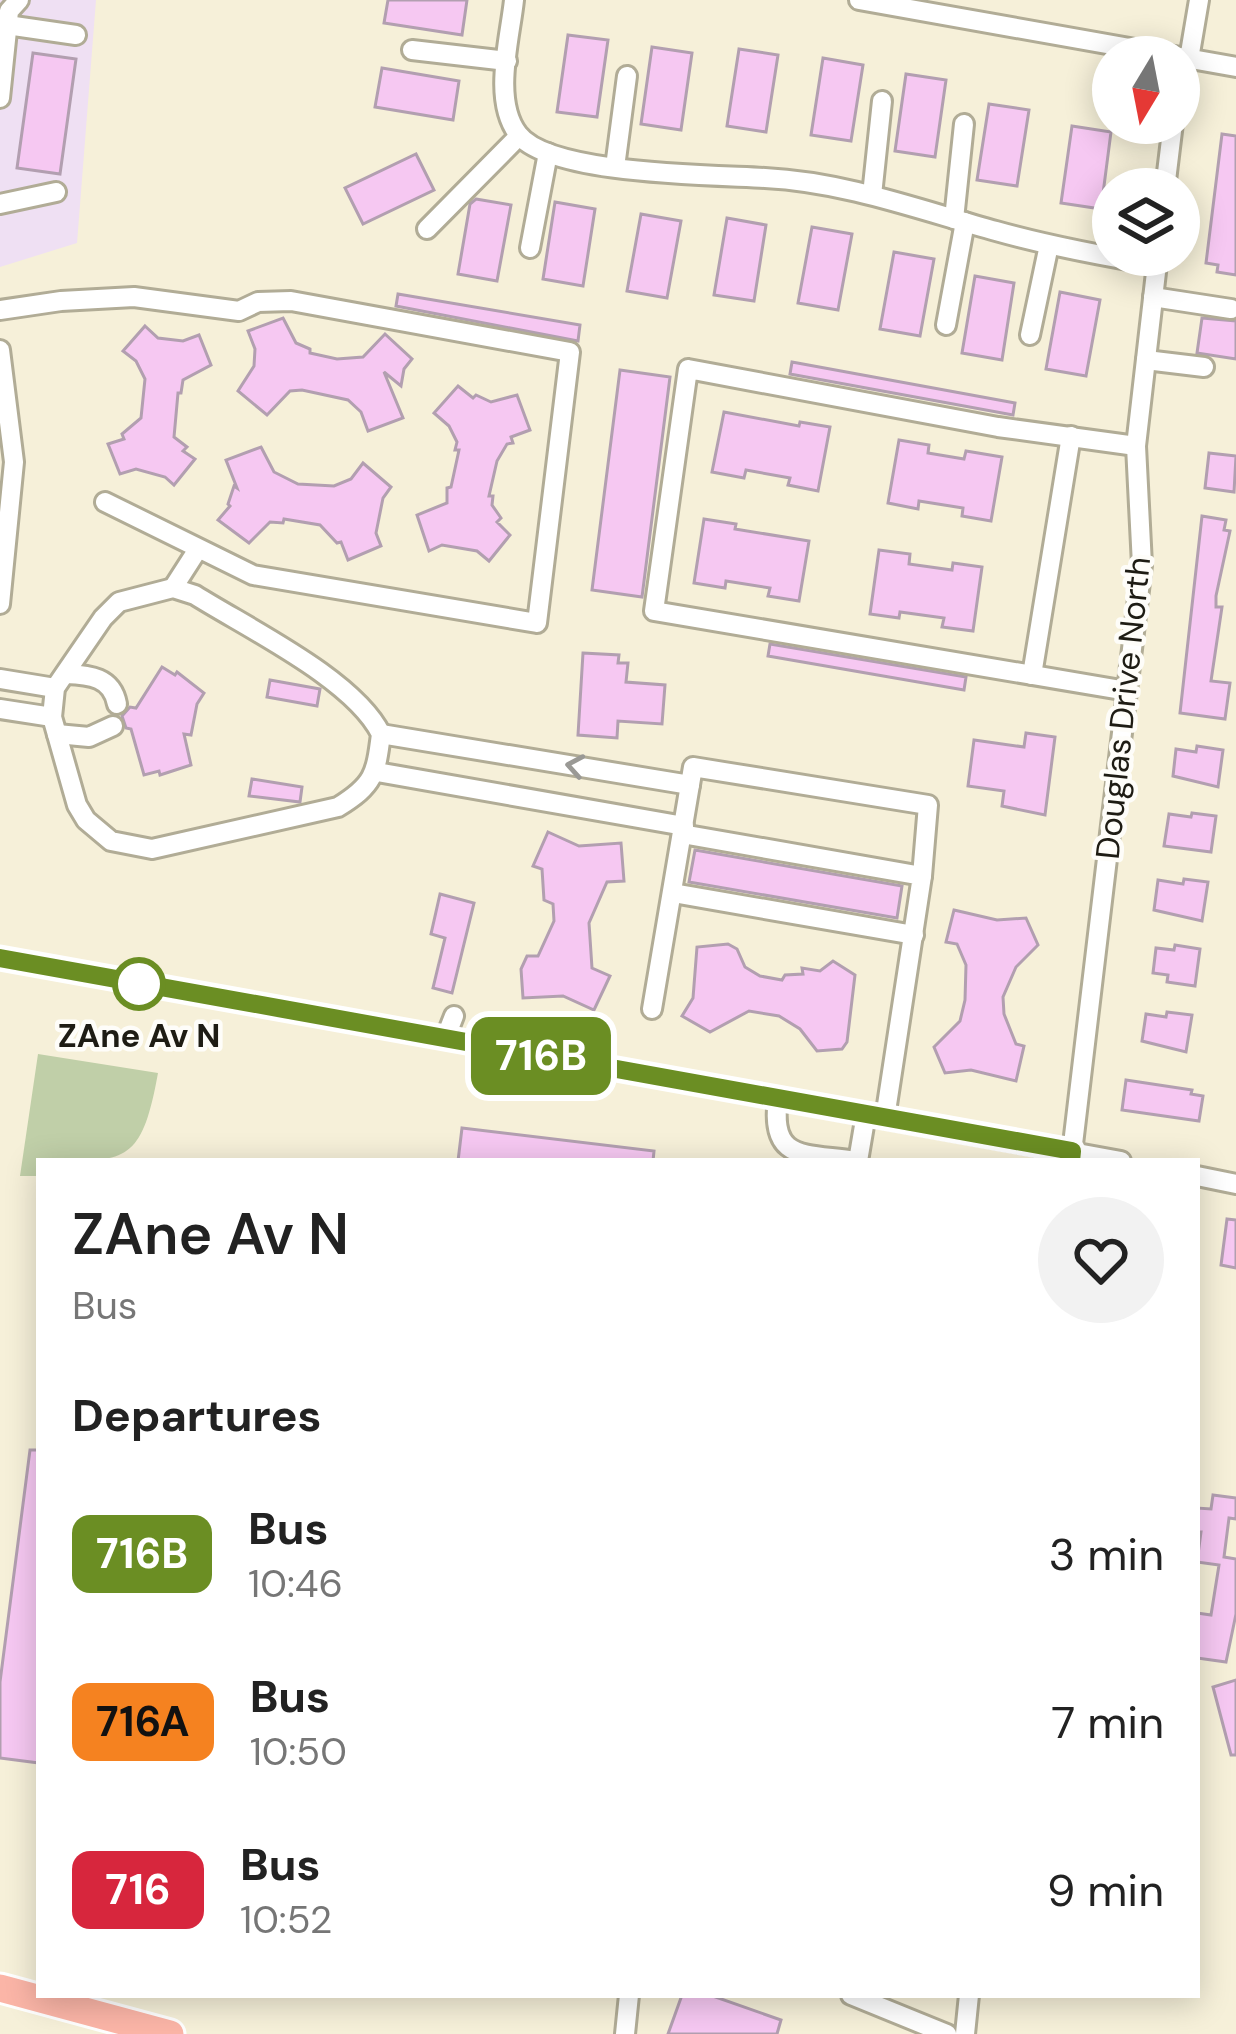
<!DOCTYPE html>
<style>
:root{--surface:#fff;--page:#f2f2f2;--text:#222;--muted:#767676}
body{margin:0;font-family:"DM Sans",sans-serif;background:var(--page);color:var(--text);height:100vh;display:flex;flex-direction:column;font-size:45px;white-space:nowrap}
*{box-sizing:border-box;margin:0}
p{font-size:39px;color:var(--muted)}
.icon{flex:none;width:66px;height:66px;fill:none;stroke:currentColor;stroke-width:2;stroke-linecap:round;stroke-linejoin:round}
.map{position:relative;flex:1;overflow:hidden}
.drawer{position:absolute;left:36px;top:1158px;width:1164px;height:840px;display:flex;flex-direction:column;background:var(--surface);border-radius:0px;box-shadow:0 6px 30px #0003}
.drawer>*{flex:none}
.badge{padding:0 24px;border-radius:18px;font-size:42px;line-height:78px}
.needle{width:78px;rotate:190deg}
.controls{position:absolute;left:1092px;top:36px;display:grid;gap:24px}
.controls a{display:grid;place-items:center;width:108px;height:108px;border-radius:50%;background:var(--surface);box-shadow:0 6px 30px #0003;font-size:60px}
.map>.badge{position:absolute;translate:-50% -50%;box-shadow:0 0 0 6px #fff}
h2{padding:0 36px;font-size:45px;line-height:108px}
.round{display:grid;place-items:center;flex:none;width:126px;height:126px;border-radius:63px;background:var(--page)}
.overview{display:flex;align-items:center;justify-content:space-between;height:204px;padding:0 36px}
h1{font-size:57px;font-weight:600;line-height:90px}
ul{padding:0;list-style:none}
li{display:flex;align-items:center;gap:36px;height:168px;padding:0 36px}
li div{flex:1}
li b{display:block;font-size:45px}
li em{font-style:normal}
li .badge{min-width:132px;font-weight:700;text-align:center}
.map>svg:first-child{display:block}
.commercial{fill:#efe0f3}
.green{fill:#c0cfa8}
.building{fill:#f6c8f2;stroke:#b29fb0;stroke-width:3}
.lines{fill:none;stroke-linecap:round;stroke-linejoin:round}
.minor-casing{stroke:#b1ac96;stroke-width:24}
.highway-casing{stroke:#fff;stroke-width:33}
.minor{stroke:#fff;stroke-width:18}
.highway{stroke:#fbb5a7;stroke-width:27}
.oneway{stroke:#9a9995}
.line-casing{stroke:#fff;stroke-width:27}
.line{stroke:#6b8e23;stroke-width:18}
.stop-dot{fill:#fff;stroke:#6b8e23;stroke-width:6}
.labels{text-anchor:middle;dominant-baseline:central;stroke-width:9;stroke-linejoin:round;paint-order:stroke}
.street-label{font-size:33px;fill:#1e1c14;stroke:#fefdf9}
.stop-label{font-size:33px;font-weight:bold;fill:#1e1c14;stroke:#fefdf9}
</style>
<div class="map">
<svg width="1236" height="2034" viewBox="0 0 1236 2034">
<rect width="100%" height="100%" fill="#f6f0d9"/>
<path class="commercial" d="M0 0H96L77 243 0 267Z"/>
<path class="green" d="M38 1054 158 1073C141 1167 125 1161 39 1161V1176H20Z"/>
<g class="building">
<path d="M388 0H467L462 35 384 23Z"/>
<path d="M568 35 608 40 597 117 557 112Z"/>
<path d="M652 47 692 53 681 130 641 124Z"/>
<path d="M739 49 778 55 766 132 727 126Z"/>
<path d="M33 53 76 59 60 174 17 168Z"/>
<path d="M823 58 863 65 851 141 811 135Z"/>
<path d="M382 68 459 81 453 120 375 107Z"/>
<path d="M906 74 946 80 935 157 895 151Z"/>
<path d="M989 104 1029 110 1017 186 977 180Z"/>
<path d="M1072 126 1111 132 1101 209 1061 203Z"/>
<path d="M1222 134 1236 136V275L1217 272 1218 265 1206 263Z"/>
<path d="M416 154 434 190 363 224 345 188Z"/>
<path d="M476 199 511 205 497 281 458 274 470 204Z"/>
<path d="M555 202 595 209 583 286 543 279Z"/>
<path d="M641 214 681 221 667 298 627 291Z"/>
<path d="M727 218 766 225 754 301 714 295Z"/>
<path d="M812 227 852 234 838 310 798 303Z"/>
<path d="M894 252 934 259 920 336 880 329Z"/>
<path d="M975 276 1014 283 1002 360 962 353Z"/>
<path d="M1060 292 1100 300 1086 376 1046 369Z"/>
<path d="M398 294 580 325 578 341 396 306Z"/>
<path d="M283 318 296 343 310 349V353L337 359 363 357 385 334 412 359 404 369 401 386 384 372 403 418 368 431 361 412 348 400 302 390 290 391 267 415 238 391 254 366 255 349 248 331Z"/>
<path d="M1202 318 1236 321V359L1197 353Z"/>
<path d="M145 326 158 338 183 341 199 335 211 365 183 380 181 393H178L174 437 187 447 183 451 195 459 174 485 165 477 136 469 120 474 108 444 124 439 122 434 141 418 145 379 136 361 123 351Z"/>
<path d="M792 362 1015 403 1013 415 790 374Z"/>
<path d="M620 370 670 377 642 597 592 590Z"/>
<path d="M458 386 473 398 476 395 491 402 517 395 530 430 511 437 513 443 507 444 497 461 489 496H493L492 505 501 518 497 522 510 535 489 561 477 551 442 545 429 551 417 515 447 503V488L451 487 459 450H455L457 442 449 426 434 413Z"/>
<path d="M724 412 799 426 800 422 830 427 818 491 788 485 790 478 746 470 744 478 712 472Z"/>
<path d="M899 440 929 445 928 453 964 459 966 451 1002 457 991 521 962 516 963 508 919 501 918 509 888 503Z"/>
<path d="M261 447 274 472 298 484 334 486 351 479 363 463 391 487 383 498 376 533 381 546 348 560 341 542 337 543 320 525 284 519 283 523 270 522 249 543 218 520 230 506 228 504 234 486 237 488 226 460Z"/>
<path d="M1209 453 1236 456 1234 492 1205 488Z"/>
<path d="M1202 516 1226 520 1224 530 1230 531 1216 596V607H1222L1211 681 1230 683 1225 719 1180 713Z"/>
<path d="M704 519 736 524 735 529 809 541 799 601 768 596 770 588 726 581 725 588 694 583Z"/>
<path d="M879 550 910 554 909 564 952 570 953 563 982 567 973 631 942 627 944 618 900 612 899 618 870 614Z"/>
<path d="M770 644 966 677 964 690 768 656Z"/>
<path d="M583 653 619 655 618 663H628L626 682 665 685 662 724 618 721 617 738 578 735Z"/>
<path d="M162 667 175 675 177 672 204 693 197 704 191 735 184 734 191 765 160 775 159 771 144 775 131 729 126 728 122 716 130 707 136 708Z"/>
<path d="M270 680 320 689 317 706 267 697Z"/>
<path d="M1026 733 1055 737 1045 815 1002 806 1004 791 968 786 974 740 1024 747Z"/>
<path d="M1197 746 1223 750 1218 787 1173 776 1176 749 1196 752Z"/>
<path d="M252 779 302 787 300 802 249 796Z"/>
<path d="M1192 813 1216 816 1211 852 1164 846 1169 814 1191 817Z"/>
<path d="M548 832 579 846 621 843 624 881 607 882 589 923 592 968 610 976 594 1010 563 996 523 998 521 969 527 956H538L554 921 553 904 544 900 542 869 533 866Z"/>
<path d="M695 850 902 886 897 918 689 882Z"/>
<path d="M1184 879 1208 882 1202 921 1154 910 1158 880 1183 884Z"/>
<path d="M440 894 474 903 452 993 433 988 445 938 431 934Z"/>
<path d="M954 910 997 920 1026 918 1038 945 1016 967 1003 997 1004 1014 1016 1044 1024 1046 1016 1081 971 1070 945 1073 934 1047 960 1021 965 1000 966 965 957 944 946 942Z"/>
<path d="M728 944 737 949 745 967 760 976 782 980 785 975 803 974 802 968 820 971 833 961 855 975 847 1042 842 1049 817 1051 800 1029 779 1016 749 1011 710 1032 682 1016 693 998 697 947Z"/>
<path d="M1175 945 1200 949 1195 986 1167 982 1168 975 1153 973 1156 948 1174 950Z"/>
<path d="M1167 1012 1192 1015 1186 1052 1142 1041 1146 1014 1166 1017Z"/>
<path d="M1126 1080 1192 1090 1191 1094 1203 1096 1199 1121 1122 1110Z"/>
<path d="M462 1128 654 1151 653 1161H458Z"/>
<path d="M1227 1219 1236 1220V1268L1221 1265Z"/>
<path d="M30 1450H39V1763L0 1758V1682Z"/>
<path d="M1213 1495 1236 1498V1519L1229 1518 1224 1557 1236 1559V1614L1226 1662 1197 1658V1613L1211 1615 1219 1565 1197 1562 1201 1532H1197V1508L1211 1509Z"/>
<path d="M1236 1680V1755H1231L1213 1687Z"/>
<path d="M682 1995H710L781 2020 777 2034H668Z"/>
</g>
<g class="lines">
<g class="minor-casing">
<g id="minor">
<path d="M514 0C510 39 492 100 518 134 549 175 714 175 765 178 845 182 920 210 996 231 1049 246 1103 256 1157 265"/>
<path d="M859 0 1236 67"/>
<path d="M7 25 76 35"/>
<path d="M412 50 507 61"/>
<path d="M1179 82 1189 59 1199 0"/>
<path d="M0 98 9 11 19 0"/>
<path d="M615 167 627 76"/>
<path d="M1165 189 1173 123"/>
<path d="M872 195 882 101"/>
<path d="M0 204 56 192"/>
<path d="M954 219 964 124"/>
<path d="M427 229 519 136"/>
<path d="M530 248 548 153"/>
<path d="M1153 297 1231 309"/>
<path d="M0 310 61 301 134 297 239 311 258 302 291 301 570 352 537 623 253 575 105 502"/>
<path d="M946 325 965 222"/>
<path d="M1030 335 1049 245"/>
<path d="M0 350 14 462 0 604"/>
<path d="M1146 360 1204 367"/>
<path d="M173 588 195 595C247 628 354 679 381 734 376 774 374 785 338 807L152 849 111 841 86 820 77 805 52 717 55 688 103 618 119 602Z"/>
<path d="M173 588 198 549"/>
<path d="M66 674C90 675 112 677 117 704"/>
<path d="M1032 675 1071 436"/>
<path d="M0 679 55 688"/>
<path d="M1127 691 654 611 688 369 998 427 1136 446"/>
<path d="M0 709 52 717"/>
<path d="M57 734 89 737 113 726"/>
<path d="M381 734 690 785"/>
<path d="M377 772 684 826"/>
<path d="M682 834 922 876 885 1118"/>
<path d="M673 893 914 935"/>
<path d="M0 958 1121 1161"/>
<path d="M652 1009 693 767 928 805 922 876"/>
<path d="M445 1039 454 1016"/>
<path d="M778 1098C769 1162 805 1153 855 1161"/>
<path d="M858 1161 866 1114"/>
<path d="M1071 1161 1142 565 1136 446 1158 255"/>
<path d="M1197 1176 1236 1184"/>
<path d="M851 1995 947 2034"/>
<path d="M625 2034 629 1995"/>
<path d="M965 2034 969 1995"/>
</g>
</g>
<g class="highway-casing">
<path id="highway" d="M0 1988 170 2034"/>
</g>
<use href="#minor" class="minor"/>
<use href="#highway" class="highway"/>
</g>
<defs><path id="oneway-chevron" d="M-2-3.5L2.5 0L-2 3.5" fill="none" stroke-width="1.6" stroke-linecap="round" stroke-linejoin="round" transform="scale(3)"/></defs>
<use class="oneway" href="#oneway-chevron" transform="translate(575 766) rotate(-170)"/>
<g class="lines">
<g class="line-casing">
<path id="line" d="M0 958 1072 1151 1071 1161"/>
</g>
<use href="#line" class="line"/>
</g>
<circle class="stop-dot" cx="139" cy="984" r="24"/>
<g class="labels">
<g class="street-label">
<text transform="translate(1123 708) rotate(-84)">Douglas Drive North</text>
</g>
<g class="stop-label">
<text x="139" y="1035">ZAne Av N</text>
</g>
</g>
</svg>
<div class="controls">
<a><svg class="needle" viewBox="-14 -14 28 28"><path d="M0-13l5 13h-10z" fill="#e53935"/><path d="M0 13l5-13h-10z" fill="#767676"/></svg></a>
<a><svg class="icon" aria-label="layers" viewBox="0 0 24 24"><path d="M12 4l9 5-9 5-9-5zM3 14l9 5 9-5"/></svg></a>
</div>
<b class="badge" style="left:541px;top:1056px;background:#6b8e23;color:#fff">716B</b>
<section class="drawer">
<div class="overview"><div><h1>ZAne Av N</h1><p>Bus</p></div><a class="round"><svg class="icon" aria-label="heart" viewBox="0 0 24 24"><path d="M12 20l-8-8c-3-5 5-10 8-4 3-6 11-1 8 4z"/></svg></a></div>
<h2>Departures</h2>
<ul>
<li><span class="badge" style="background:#6b8e23;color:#fff">716B</span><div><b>Bus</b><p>10:46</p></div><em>3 min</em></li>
<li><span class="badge" style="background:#f58220;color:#111">716A</span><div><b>Bus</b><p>10:50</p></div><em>7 min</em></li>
<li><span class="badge" style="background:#d7263d;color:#fff">716</span><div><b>Bus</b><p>10:52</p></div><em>9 min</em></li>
</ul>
</section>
</div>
